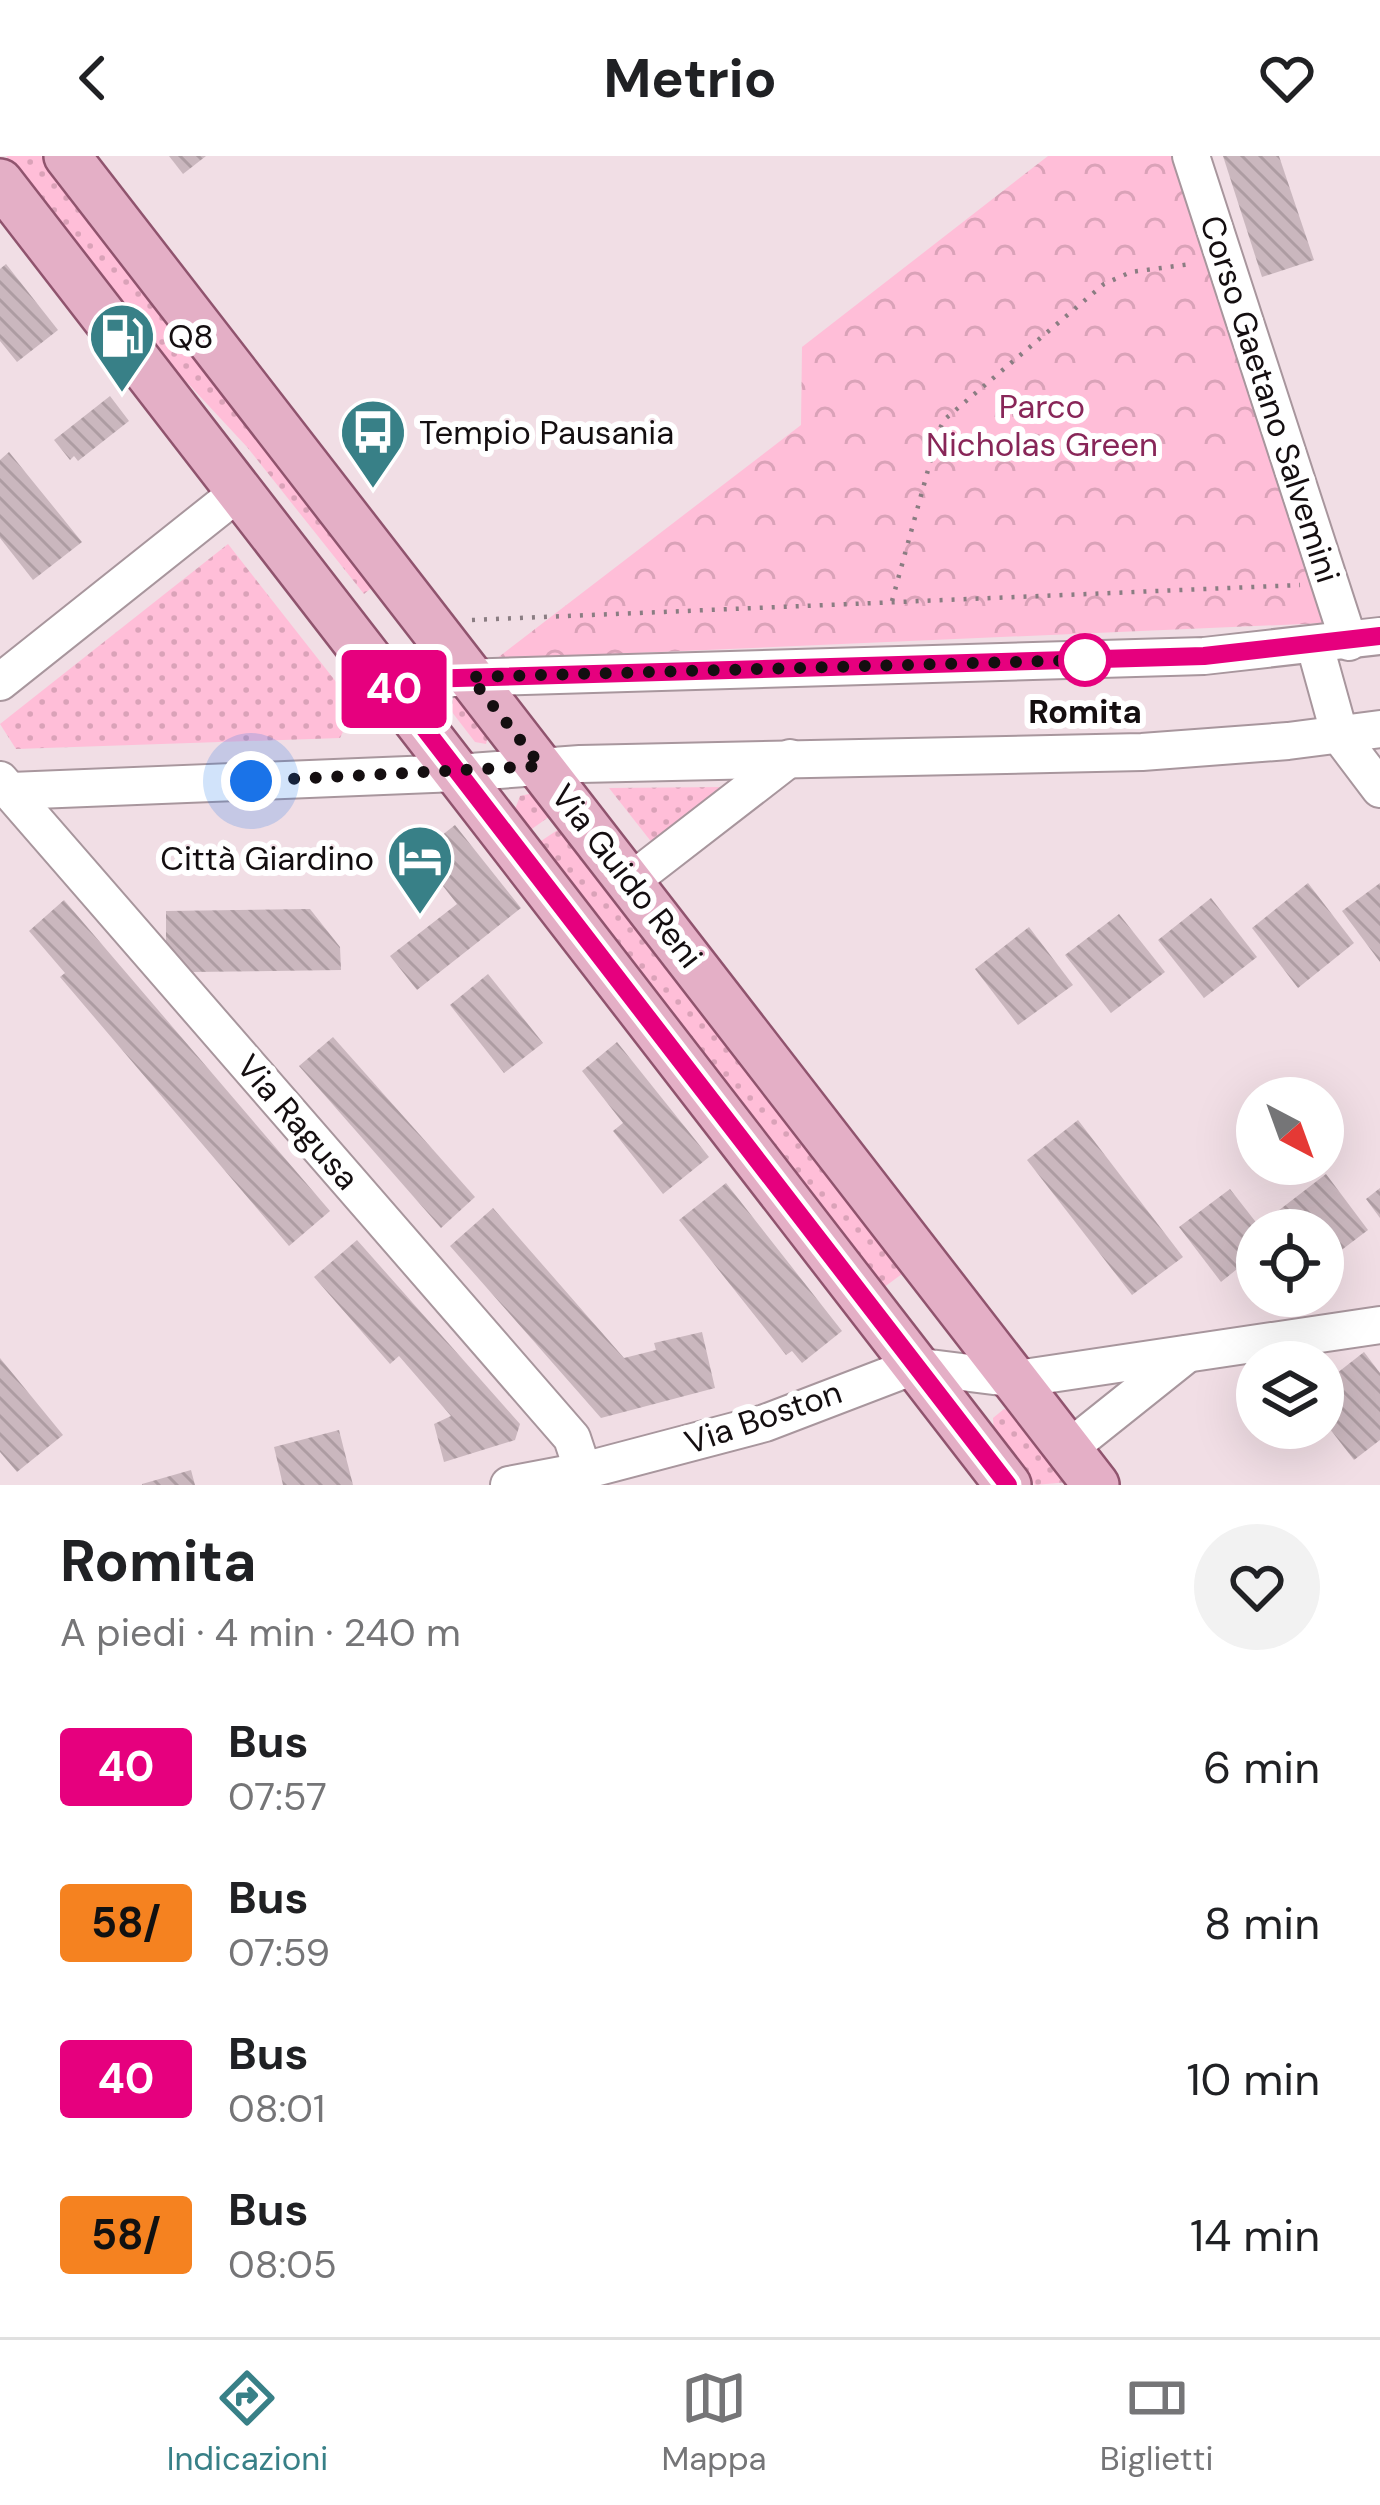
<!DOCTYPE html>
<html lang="it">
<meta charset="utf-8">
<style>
:root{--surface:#fff;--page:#f2f2f2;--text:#202124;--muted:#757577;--line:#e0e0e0;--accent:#388087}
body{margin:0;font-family:"DM Sans",sans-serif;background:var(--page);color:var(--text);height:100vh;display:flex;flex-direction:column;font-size:45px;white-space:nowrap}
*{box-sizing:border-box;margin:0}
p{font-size:39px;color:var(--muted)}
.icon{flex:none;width:66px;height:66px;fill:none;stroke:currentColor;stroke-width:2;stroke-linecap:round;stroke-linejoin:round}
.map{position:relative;height:1329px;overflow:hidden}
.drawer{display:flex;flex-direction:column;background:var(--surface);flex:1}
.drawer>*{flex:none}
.badge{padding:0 24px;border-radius:9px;font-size:42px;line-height:78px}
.needle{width:78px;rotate:139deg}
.tools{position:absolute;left:1236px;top:921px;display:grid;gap:24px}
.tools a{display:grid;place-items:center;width:108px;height:108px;border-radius:50%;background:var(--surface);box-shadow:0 12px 48px #0002;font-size:60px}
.you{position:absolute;width:60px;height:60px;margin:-30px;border:9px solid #fff;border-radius:50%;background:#1a73e8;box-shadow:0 0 0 18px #1a73e833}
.map>.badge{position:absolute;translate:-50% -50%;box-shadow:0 0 0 6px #fff}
.round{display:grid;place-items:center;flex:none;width:126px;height:126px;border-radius:63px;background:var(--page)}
.head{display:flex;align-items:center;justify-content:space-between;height:204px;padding:0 60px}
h1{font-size:57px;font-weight:700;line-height:90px}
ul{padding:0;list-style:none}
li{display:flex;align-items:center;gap:36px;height:156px;padding:0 60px}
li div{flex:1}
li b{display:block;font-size:45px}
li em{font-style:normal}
li .badge{min-width:132px;font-weight:700;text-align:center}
header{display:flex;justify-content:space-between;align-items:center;height:156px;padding:0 60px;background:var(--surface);font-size:54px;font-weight:700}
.menu{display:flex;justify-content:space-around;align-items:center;height:168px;border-top:3px solid var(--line);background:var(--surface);font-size:33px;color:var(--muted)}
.menu a{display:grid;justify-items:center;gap:6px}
.menu .selected{color:var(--accent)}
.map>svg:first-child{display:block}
.grass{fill:url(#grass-dots)}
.park{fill:url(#park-crowns)}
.building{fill:url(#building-back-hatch)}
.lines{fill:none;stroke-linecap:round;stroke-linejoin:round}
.minor-casing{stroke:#a8969d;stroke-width:40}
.major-casing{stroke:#90546e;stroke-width:50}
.path{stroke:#8a7d82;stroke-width:4.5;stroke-dasharray:3 9;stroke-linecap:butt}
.minor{stroke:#fff;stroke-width:36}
.major{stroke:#e4afc6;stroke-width:45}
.line-casing{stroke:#fff;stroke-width:27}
.line{stroke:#e6007e;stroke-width:18}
.walk{stroke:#140e10;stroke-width:12;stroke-dasharray:0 21.6}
.stop-dot{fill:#fff;stroke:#e6007e;stroke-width:6}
.labels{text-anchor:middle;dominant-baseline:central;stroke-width:12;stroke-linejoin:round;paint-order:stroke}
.poi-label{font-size:33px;fill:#140e10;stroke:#fff;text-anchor:start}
.street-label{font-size:33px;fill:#140e10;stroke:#fff}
.park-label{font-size:33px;fill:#882658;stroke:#fff}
.stop-label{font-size:33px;font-weight:bold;fill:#140e10;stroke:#fff}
</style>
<header><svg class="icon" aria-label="back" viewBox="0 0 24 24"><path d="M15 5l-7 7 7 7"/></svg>Metrio<svg class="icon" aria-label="heart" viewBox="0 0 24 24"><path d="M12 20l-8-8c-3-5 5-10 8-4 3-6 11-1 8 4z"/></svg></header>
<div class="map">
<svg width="1380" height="1329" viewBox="0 0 1380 1329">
<defs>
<pattern id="grass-dots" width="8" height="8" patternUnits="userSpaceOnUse" patternTransform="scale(3)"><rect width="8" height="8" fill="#ffbed8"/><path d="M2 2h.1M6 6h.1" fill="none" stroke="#daa2b8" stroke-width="1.8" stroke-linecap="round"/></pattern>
<pattern id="park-crowns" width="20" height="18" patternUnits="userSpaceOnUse" patternTransform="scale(3)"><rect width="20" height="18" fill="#ffbed8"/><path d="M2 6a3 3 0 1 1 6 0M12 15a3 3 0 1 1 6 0" fill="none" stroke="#daa2b8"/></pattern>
<pattern id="building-back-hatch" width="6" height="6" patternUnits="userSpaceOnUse" patternTransform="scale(3)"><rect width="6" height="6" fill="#cab7be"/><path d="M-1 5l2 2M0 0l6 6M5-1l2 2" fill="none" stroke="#ad9ca2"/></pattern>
</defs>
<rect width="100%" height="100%" fill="#f1dee5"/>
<g class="grass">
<path d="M6 0H41L375 429 364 438 247 291 156 193Z"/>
<path d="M228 388 355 550 340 582 16 593 0 568Z"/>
<path d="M453 533 489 576 486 588 475 586 445 547 447 535Z"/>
<path d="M726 631 653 688 609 632Z"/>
<path d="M529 638 538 639 553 658 529 675 514 656 520 640Z"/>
<path d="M562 671 906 1115 883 1132 538 687Z"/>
<path d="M1004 1253 1011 1255 1069 1326 1035 1329 994 1277 993 1262Z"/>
</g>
<path class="park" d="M1048 0H1173L1326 467 496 503 801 269 802 191Z"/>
<g class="building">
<path d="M169 0H206L183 18Z"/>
<path d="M1223 0H1279L1314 104 1262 121Z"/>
<path d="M6 108 58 174 17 206 0 185V113Z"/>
<path d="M110 240 129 265 78 305 74 300 70 304 54 284Z"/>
<path d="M9 296 82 386 33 424 0 382V304Z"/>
<path d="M455 669 521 752 417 834 390 800 457 748 418 698Z"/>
<path d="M1308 727 1354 787 1298 832 1252 772Z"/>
<path d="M1380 727V806L1342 755Z"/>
<path d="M1211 742 1257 801 1204 842 1158 784Z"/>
<path d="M64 744 330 1055 289 1090 60 821 65 817 29 775Z"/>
<path d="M310 753 340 791 341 814 192 816 166 786V755Z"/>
<path d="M1119 758 1165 816 1111 857 1065 799Z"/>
<path d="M1029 771 1073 829 1018 869 975 813Z"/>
<path d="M488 818 543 887 504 917 450 849Z"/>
<path d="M333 881 475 1041 441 1072 299 910Z"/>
<path d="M617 886 709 1001 663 1038 613 975 623 967 582 915Z"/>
<path d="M1078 964 1183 1101 1132 1139 1027 1004Z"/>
<path d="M1326 1018 1368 1074 1323 1108V1074H1286L1274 1058Z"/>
<path d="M726 1027 842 1175 802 1207 792 1195 786 1199 679 1064Z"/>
<path d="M1380 1032V1062L1366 1043Z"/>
<path d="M1230 1033 1262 1074H1257V1097L1221 1126 1179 1071Z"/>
<path d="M493 1052 624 1202 656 1194 654 1187 702 1176 715 1232 601 1262 450 1090Z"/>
<path d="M357 1084 520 1268 515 1284 444 1306 434 1268 451 1260 399 1200 390 1208 314 1121Z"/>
<path d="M1364 1196 1380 1217V1284L1354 1304 1323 1264V1228Z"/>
<path d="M0 1202 63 1279 17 1316 0 1296Z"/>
<path d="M339 1274 353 1329H283L274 1291Z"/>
<path d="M191 1314 195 1329H142V1328Z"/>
</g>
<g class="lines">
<g class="minor-casing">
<g id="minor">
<path d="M1191 0 1349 486"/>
<path d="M1315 490 1340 580 1380 633"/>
<path d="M387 524 1204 500 1380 480"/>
<path d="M0 526 240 335"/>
<path d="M0 624 572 1282 583 1315"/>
<path d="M11 635 457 617 580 608 1142 596 1288 585 1380 573"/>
<path d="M631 725 790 602"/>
<path d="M1068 1293 1187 1198"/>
<path d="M509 1329 583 1315 765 1267 914 1210 1017 1223 1380 1169"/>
</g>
</g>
<g class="major-casing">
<g id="major">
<path d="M67 0 1096 1329"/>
<path d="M0 26 1008 1329"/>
</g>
</g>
<g class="path">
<path d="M892 445 939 274 945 263 1104 128 1131 116 1191 108"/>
<path d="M472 464 1300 429"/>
</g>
<use href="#minor" class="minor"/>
<use href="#major" class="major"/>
</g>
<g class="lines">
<g class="line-casing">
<path id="line" d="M1008 1329 387 524 1204 500 1380 480"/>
</g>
<use href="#line" class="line"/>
<path class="walk" d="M251 625 541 610 470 521 1085 504"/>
</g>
<defs>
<g id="fuel-pin" transform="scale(3.45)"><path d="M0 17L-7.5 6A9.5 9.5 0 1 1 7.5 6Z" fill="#388087" stroke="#fff"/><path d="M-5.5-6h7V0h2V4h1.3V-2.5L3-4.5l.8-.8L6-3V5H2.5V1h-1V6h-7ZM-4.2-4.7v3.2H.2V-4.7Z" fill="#fff"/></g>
<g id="bus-pin" transform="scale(3.45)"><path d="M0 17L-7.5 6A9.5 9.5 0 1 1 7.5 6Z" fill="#388087" stroke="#fff"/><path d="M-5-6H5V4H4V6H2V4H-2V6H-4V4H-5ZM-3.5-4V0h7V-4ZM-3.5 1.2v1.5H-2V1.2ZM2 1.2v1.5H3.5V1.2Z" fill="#fff"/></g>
<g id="hotel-pin" transform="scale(3.45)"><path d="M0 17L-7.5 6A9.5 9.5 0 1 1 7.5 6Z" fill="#388087" stroke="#fff"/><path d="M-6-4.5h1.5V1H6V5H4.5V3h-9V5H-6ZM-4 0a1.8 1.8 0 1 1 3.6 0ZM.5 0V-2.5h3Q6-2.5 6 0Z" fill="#fff"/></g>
</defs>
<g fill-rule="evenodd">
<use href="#fuel-pin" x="122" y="180"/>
<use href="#bus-pin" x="373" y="276"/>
<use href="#hotel-pin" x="420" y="702"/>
</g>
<circle class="stop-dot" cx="1085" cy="504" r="24"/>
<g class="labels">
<g class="poi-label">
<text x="168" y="180">Q8</text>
<text x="419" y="276">Tempio Pausania</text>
<text x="374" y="702" text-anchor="end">Città Giardino</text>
</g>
<g class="street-label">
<text transform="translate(1270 243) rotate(72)">Corso Gaetano Salvemini</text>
<text transform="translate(627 720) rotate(52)">Via Guido Reni</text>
<text transform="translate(298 966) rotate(49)">Via Ragusa</text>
<text transform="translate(763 1261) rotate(-19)">Via Boston</text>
</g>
<g class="park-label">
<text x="1042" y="250">Parco<tspan x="1042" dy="38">Nicholas Green</tspan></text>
</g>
<g class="stop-label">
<text x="1085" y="555">Romita</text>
</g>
</g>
</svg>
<div class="tools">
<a><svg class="needle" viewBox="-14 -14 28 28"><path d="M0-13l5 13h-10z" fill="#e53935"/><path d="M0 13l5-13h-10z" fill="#757577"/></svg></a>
<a><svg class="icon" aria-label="locate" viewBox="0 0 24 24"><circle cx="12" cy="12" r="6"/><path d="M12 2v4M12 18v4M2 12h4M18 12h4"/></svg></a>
<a><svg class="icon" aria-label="layers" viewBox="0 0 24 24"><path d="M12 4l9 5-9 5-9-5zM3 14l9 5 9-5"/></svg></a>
</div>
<div class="you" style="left:251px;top:625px"></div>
<b class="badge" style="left:394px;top:533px;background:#e6007e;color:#fff">40</b>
</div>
<section class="drawer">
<div class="head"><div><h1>Romita</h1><p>A piedi · 4 min · 240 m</p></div><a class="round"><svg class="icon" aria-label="heart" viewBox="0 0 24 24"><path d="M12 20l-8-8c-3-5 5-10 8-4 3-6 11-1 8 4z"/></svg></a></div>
<ul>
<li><span class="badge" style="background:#e6007e;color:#fff">40</span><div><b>Bus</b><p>07:57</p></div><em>6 min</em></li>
<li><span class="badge" style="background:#f58220;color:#111">58/</span><div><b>Bus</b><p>07:59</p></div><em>8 min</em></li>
<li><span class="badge" style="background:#e6007e;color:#fff">40</span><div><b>Bus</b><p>08:01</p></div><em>10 min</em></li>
<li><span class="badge" style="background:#f58220;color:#111">58/</span><div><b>Bus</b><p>08:05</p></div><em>14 min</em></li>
</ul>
</section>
<nav class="menu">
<a class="selected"><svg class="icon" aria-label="directions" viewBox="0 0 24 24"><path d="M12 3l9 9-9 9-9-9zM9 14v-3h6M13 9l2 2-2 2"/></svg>Indicazioni</a>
<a><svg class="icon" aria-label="map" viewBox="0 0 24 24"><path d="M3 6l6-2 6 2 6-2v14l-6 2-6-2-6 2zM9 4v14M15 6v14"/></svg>Mappa</a>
<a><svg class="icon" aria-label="tickets" viewBox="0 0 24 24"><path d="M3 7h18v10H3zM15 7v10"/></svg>Biglietti</a>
</nav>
